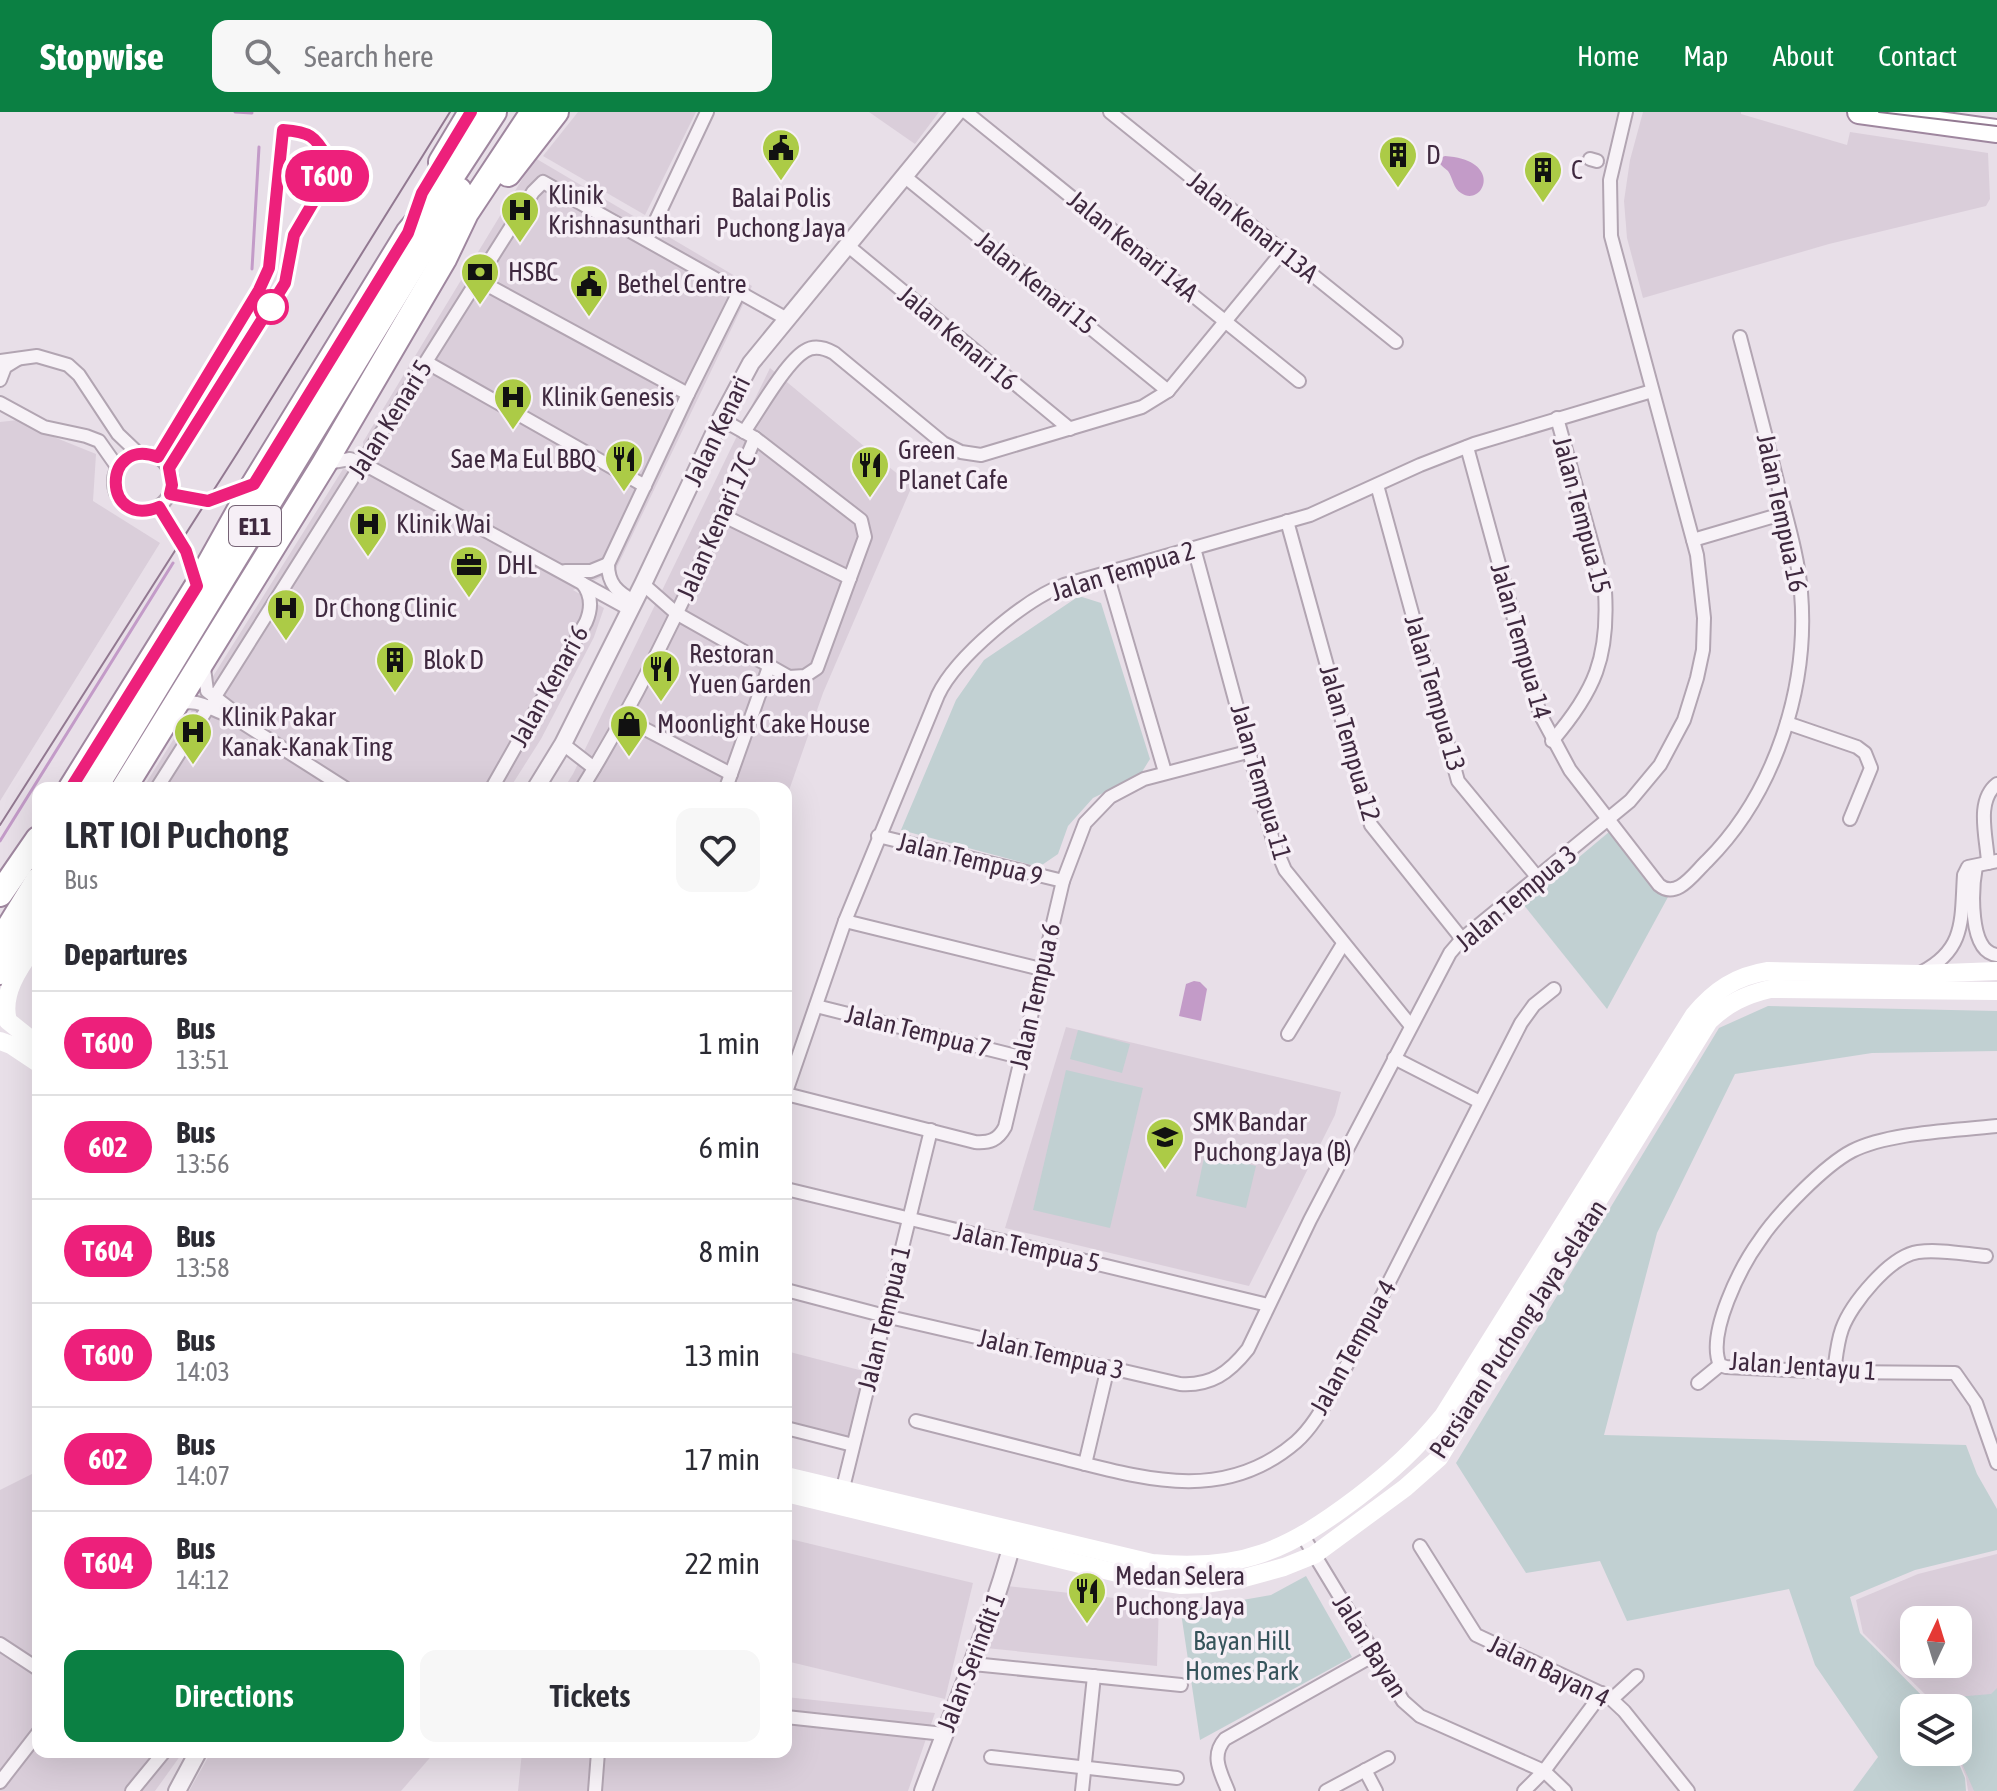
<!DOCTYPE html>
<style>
:root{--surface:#fff;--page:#f7f7f7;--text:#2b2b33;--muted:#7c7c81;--line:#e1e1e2;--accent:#0b8043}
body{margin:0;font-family:"Asap Condensed",sans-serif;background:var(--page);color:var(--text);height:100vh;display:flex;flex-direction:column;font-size:30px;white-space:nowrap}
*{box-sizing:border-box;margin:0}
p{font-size:26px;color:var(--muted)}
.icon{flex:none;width:44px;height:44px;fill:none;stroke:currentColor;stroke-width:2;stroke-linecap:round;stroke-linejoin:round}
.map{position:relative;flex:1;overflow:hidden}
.side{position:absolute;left:32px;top:670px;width:760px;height:976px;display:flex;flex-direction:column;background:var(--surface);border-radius:16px;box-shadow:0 8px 32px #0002}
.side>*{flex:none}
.badge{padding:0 16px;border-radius:26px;font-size:28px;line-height:52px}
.needle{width:52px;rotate:4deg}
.fabs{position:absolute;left:1900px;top:1494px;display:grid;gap:16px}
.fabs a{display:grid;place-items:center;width:72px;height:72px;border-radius:16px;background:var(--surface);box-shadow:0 8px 32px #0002;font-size:40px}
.map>.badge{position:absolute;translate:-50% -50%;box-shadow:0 0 0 4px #fff}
h2{padding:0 32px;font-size:30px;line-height:72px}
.round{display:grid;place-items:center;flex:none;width:84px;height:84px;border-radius:16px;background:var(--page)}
.summary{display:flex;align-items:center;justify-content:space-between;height:136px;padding:0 32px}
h1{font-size:38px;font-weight:600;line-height:60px}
.button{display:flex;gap:16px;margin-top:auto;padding:16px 32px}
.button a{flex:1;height:92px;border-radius:16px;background:var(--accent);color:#fff;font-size:32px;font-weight:600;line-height:92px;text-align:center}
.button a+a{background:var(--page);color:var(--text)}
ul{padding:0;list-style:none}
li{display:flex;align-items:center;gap:24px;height:104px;padding:0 32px;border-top:2px solid var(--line)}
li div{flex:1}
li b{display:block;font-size:30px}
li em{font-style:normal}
li .badge{min-width:88px;font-weight:700;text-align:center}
header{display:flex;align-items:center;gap:48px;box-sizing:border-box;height:112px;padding:0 40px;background:var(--accent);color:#fff}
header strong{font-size:38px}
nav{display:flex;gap:44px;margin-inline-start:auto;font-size:28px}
.search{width:560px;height:72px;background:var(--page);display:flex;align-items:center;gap:20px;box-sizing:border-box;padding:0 28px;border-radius:16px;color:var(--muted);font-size:30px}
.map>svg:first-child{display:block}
.built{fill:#daceda;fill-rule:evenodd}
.green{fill:#c1d0d2}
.water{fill:#c39bc8}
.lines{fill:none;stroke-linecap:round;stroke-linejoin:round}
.stream{stroke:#c39bc8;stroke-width:3}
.minor-casing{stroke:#b2a5b2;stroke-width:16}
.tertiary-casing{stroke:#b2a5b2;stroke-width:20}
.trunk-casing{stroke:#9f879f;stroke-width:26}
.motorway-casing{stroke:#9f879f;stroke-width:28}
.minor{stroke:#f7f2f7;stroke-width:12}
.tertiary{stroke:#f7f2f7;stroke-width:16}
.secondary{stroke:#fff;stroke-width:18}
.trunk{stroke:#fff;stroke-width:22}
.motorway{stroke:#fff;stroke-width:24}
.tram{stroke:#927991;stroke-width:2}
.line-casing{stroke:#fff;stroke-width:18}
.line{stroke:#ed207b;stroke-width:12}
.stop-dot{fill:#fff;stroke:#ed207b;stroke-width:4}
.labels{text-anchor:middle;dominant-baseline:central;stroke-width:7;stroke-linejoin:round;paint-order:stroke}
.shield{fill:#f6eff6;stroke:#766476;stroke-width:2}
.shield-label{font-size:24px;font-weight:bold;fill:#3f293f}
.poi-label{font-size:26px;fill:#3f293f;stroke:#f6eff6;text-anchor:start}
.street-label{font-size:26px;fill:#3f293f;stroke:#f6eff6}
.park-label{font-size:26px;fill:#36545b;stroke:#f6eff6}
</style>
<header>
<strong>Stopwise</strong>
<div class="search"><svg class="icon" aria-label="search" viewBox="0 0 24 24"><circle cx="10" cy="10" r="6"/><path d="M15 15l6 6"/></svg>Search here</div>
<nav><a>Home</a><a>Map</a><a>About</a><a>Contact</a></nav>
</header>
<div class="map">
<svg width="1997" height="1679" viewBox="0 0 1997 1679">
<rect width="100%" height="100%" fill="#e8dfe8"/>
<g class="built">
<path d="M578 0H696L645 103 543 44Z"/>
<path d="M869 0H939L915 32Z"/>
<path d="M1643 0H1741V2L1847 33 1850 20 1988 41 1990 87 1986 94 1829 132 1643 186 1627 126 1624 89 1630 48Z"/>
<path d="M535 46 752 174 615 459 573 478 604 496 594 525 541 627 510 676H143L343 357 367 360 363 330Z"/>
<path d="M770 256 912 374 823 581 786 687V676H564L573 662Z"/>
<path d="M27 307 39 319 96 342 93 389 160 431 0 689V310Z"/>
<path d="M1066 915 1341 980 1335 1003 1249 1174 1005 1116Z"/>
<path d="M786 1239 867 1260 850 1328 786 1312Z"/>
<path d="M38 1359V1640H183L155 1679H0V1378Z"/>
<path d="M786 1426 973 1471 945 1587 786 1549Z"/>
<path d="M1997 1442V1679H1968L1966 1665 1956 1640H1958V1596H1936L1933 1590 1863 1521 1856 1488 1918 1462ZM1914 1508H1958V1552H1914Z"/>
<path d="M1007 1474 1159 1491 1157 1554 986 1536Z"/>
<path d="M786 1585 935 1601 908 1679H518L522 1640H786Z"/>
<path d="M211 1640H435L401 1679H189Z"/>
</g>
<g class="green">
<path d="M1079 484 1101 491 1150 647 1140 663 1093 686 1068 714 1058 742 1039 755 901 718 956 588 984 548Z"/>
<path d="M1609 720 1668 785 1607 897 1523 792Z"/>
<path d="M1768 894 1997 899V939L1872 941 1735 962 1657 1121 1604 1323 1966 1333 1977 1362 1997 1397V1438L1915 1458 1850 1485 1860 1521 1934 1596H1914V1640H1954L1965 1666 1966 1679H1853L1878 1645 1815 1553 1789 1477 1627 1509 1600 1449 1526 1461 1456 1351 1719 916Z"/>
<path d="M1078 918 1130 932 1122 961 1070 947Z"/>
<path d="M1066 958 1143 976 1110 1116 1033 1098Z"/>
<path d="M1205 1041 1256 1054 1246 1096 1196 1084Z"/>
<path d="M1306 1464 1352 1545 1200 1628 1180 1494 1197 1496 1271 1483Z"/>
<path d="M1997 1576V1679H1974L1957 1640 1958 1596H1940L1944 1586 1991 1582Z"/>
</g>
<g class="water">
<path d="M1445 44C1505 48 1483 96 1461 81 1453 76 1453 66 1448 59 1445 56 1441 54 1439 50L1440 46Z"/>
<path d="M1194 869 1200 870 1207 877 1201 909 1179 904 1186 872Z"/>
</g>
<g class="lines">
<g class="stream">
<path d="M235 0 252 1"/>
<path d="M252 157 259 35"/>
<path d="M0 729 173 451"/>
</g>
<g class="minor-casing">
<g id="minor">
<path d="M966 0 1299 269"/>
<path d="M1110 0 1396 230"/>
<path d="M1590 47 1597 49"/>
<path d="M904 64 1168 279"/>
<path d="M647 127 707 0"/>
<path d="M847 133 1070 317"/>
<path d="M478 168 688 282"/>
<path d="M0 249 37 244 68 253 79 263 118 322 139 342"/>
<path d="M426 250 645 374"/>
<path d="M0 268 5 255 18 247"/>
<path d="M0 291 44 315 86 324 99 329 118 356"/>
<path d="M744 320C758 300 786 250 805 239 814 233 825 236 834 241L943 331 961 340 981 343 1142 295 1168 279 1283 139"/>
<path d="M1467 335 1540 602 1570 658 1659 773C1677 788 1694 761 1707 749 1775 681 1809 575 1801 480 1798 444 1787 409 1778 373 1766 324 1753 275 1740 225"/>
<circle cx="143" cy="370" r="29"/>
<path d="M327 351 350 347 362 351 631 498"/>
<path d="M1377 373 1458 669 1538 766"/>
<path d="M170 382 208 389 251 373"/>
<path d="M159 395 186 439 197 471"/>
<path d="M722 403 850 466"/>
<path d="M1287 409 1371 713 1462 827"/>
<path d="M1693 428 1785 401"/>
<path d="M1194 436 1274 732 1285 758 1411 914"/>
<path d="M565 459H591L608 452"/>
<path d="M1107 462 1165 660"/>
<path d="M643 472 676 501 789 565 805 564 817 556 865 425 861 408 755 326 721 307"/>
<path d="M635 490C617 480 608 472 608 452L688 282 740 178"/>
<path d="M204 556 207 579 229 596 232 604"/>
<path d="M214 586 533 80 543 70 787 207"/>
<path d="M177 593C199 584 212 600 232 604L345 676"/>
<path d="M624 606 731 662"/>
<path d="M1787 611 1857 635 1865 641 1871 656 1850 707"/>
<path d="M1552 629C1595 579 1609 545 1605 479L1557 306"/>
<path d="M563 632 594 656"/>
<path d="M157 676 209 594"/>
<path d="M492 676 586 510C592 496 592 483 582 471"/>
<path d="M582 676C651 565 704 446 755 326"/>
<path d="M726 676 769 555"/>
<path d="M878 724 1063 769"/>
<path d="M1988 751C1987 726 1975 689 1997 672"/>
<path d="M1976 754C1972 776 1968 840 1997 843"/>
<path d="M845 809 1041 857"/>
<path d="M1922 860C1966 837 1961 807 1964 763L1968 755 1997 749"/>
<path d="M816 894 1020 945"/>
<path d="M1288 922 1343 832"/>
<path d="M1394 946 1480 990"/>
<path d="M786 980 845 809 938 583C956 545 1025 487 1064 473L1310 403 1420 353 1474 332 1652 279"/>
<path d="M786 982 975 1030C990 1031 998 1028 1005 1015L1063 769 1085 711 1110 685 1144 667 1251 639"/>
<path d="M1997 1014C1954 1019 1890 1020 1852 1039 1825 1053 1777 1102 1760 1128 1741 1154 1706 1222 1720 1253L1726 1255 1834 1260 1955 1261 1976 1291 1997 1351"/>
<path d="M786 1077 1268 1193"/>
<path d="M786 1178 885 1204 1180 1272C1211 1274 1229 1261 1248 1237L1310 1108 1450 841 1462 827 1630 689 1660 653 1684 608 1697 566 1703 538 1704 506 1697 443 1611 124 1610 68 1626 0"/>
<path d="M1834 1260C1836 1246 1837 1231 1842 1217 1851 1192 1890 1144 1918 1140 1939 1137 1964 1142 1986 1144"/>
<path d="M1698 1271 1720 1253"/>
<path d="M916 1309C963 1321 1010 1333 1058 1345 1141 1366 1223 1393 1296 1330 1314 1314 1326 1290 1338 1270L1521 911 1534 893 1554 877"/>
<path d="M786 1316 853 1333"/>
<path d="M1085 1352 1108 1255"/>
<path d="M841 1384 931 1018"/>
<path d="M1303 1424 1403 1589 1420 1604 1544 1659 1565 1679"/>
<path d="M1420 1434 1476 1523 1609 1585 1624 1599 1688 1679"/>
<path d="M0 1532 38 1557"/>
<path d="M973 1552 1181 1573"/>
<path d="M1612 1587 1637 1564"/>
<path d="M786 1605 944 1622"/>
<path d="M991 1645 1177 1666"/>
<path d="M1365 1658 1376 1679"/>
<path d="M0 1670 38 1621"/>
<path d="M132 1679 164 1640"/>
<path d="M595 1679 598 1640"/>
<path d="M1082 1679 1094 1564"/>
<path d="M1228 1679C1221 1661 1210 1644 1225 1627L1374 1543"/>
<path d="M1326 1679 1388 1646"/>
<path d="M1524 1679 1544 1659 1602 1581"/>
</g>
</g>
<g class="tertiary-casing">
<g id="tertiary">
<path d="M536 676 563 632 643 472 721 307 751 251 957 0"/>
<path d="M177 1679 198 1640"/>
<path d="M923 1679C954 1594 991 1512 1014 1425"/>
</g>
</g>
<g class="trunk-casing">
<path id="trunk" d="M1859 0 1997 19"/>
</g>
<g class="motorway-casing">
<g id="motorway">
<path d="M441 50 471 0"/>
<path d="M508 62 556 0"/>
<path d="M71 676 197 474 254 372 408 121 441 81 494 0"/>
<path d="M95 676 459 78"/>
<path d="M124 676 324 352 444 147 466 101 533 0"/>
<path d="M0 782 38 727"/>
<path d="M0 830 38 768"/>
<path d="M0 860 38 805"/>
</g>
</g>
<use href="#minor" class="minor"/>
<use href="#tertiary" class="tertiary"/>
<g class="secondary">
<path d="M38 829C22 852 0 880 8 909L38 933"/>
<path d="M0 929 11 933 38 951"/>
<path d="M786 1364 1152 1451C1242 1460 1288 1438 1358 1385 1392 1359 1416 1337 1443 1304L1694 903C1715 878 1736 864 1768 859L1919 862 1997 859"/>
<path d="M786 1381 1146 1468 1181 1473 1205 1472 1244 1466 1284 1455 1314 1443 1405 1376 1439 1346 1709 909C1728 891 1745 883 1770 877L1997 879"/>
</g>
<use href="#trunk" class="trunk"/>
<use href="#motorway" class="motorway"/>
<g class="tram">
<path d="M1879 0 1997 14"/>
<path d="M0 713 238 340 450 0"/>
</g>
</g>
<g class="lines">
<g class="line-casing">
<path id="line" d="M71 676 197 474 186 439 159 395C102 418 101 324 158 345L259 178 269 156 283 18C309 20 315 23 328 47L326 66 321 77 294 123 285 171 169 356 172 373 170 382 208 389 254 372 408 121 422 81 471 0"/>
</g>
<use href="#line" class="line"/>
</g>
<defs>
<g id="civic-pin" transform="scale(2)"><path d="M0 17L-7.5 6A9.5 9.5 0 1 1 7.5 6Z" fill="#accb46" stroke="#f6eff6"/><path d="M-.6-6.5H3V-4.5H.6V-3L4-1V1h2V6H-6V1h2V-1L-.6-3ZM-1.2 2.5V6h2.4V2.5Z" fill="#111"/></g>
<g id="building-pin" transform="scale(2)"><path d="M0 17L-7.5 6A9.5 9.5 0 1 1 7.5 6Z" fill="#accb46" stroke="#f6eff6"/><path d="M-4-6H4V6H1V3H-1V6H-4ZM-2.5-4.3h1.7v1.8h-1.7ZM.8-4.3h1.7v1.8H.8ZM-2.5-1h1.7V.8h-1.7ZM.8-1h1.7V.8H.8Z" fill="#111"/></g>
<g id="hospital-pin" transform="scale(2)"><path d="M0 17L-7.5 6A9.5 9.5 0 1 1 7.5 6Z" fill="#accb46" stroke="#f6eff6"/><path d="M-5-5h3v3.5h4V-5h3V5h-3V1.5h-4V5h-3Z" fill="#111"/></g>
<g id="bank-pin" transform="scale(2)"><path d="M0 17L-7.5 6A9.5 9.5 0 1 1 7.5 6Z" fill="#accb46" stroke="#f6eff6"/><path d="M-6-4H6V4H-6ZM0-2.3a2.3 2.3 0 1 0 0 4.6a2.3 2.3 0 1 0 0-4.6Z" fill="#111"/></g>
<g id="restaurant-pin" transform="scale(2)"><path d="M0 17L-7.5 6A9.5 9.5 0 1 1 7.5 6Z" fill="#accb46" stroke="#f6eff6"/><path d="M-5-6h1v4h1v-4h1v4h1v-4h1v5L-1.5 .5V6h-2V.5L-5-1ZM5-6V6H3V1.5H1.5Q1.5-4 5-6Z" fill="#111"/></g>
<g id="office-pin" transform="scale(2)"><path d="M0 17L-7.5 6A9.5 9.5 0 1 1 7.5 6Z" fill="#accb46" stroke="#f6eff6"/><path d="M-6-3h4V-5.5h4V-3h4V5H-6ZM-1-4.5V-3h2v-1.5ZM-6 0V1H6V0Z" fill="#111"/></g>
<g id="shop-pin" transform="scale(2)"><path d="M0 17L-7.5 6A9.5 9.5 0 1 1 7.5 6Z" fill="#accb46" stroke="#f6eff6"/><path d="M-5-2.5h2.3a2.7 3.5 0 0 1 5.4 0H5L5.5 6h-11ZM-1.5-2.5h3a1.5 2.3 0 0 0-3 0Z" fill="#111"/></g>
<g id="school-pin" transform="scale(2)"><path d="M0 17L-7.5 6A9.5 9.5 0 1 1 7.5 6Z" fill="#accb46" stroke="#f6eff6"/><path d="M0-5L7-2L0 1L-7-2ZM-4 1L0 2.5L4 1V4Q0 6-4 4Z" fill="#111"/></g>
</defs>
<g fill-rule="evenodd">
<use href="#civic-pin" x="781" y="36"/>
<use href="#building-pin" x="1398" y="43"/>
<use href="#building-pin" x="1543" y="58"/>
<use href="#hospital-pin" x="520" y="98"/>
<use href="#bank-pin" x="480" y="160"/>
<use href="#civic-pin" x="589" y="172"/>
<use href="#hospital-pin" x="513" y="285"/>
<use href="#restaurant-pin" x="624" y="347"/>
<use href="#restaurant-pin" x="870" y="353"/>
<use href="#hospital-pin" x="368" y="412"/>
<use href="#office-pin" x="469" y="453"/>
<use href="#hospital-pin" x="286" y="496"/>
<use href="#building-pin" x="395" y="548"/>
<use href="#restaurant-pin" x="661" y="557"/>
<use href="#shop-pin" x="629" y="612"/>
<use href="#hospital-pin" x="193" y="620"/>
<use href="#school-pin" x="1165" y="1025"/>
<use href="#restaurant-pin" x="1087" y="1479"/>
</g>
<circle class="stop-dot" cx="271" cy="195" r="16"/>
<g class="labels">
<rect class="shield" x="229" y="394" width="52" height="40" rx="6"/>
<g class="shield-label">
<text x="255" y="414">E11</text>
</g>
<g class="poi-label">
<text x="1426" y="43">D</text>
<text x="1571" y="58">C</text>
<text x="548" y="83">Klinik<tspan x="548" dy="30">Krishnasunthari</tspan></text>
<text x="781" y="86" text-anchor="middle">Balai Polis<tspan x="781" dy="30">Puchong Jaya</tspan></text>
<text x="508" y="160">HSBC</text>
<text x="617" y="172">Bethel Centre</text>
<text x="541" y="285">Klinik Genesis</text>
<text x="898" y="338">Green<tspan x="898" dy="30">Planet Cafe</tspan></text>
<text x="596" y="347" text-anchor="end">Sae Ma Eul BBQ</text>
<text x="396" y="412">Klinik Wai</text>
<text x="497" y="453">DHL</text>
<text x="314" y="496">Dr Chong Clinic</text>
<text x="689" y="542">Restoran<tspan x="689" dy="30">Yuen Garden</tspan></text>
<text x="423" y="548">Blok D</text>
<text x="221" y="605">Klinik Pakar<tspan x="221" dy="30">Kanak-Kanak Ting</tspan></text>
<text x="657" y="612">Moonlight Cake House</text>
<text x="1193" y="1010">SMK Bandar<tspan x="1193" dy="30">Puchong Jaya (B)</tspan></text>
<text x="1115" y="1464">Medan Selera<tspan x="1115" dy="30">Puchong Jaya</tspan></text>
</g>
<g class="street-label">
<text transform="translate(1253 115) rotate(39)">Jalan Kenari 13A</text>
<text transform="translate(1133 134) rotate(39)">Jalan Kenari 14A</text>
<text transform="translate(1036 171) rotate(39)">Jalan Kenari 15</text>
<text transform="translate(958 226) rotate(40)">Jalan Kenari 16</text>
<text transform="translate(390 307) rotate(-58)">Jalan Kenari 5</text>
<text transform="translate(717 319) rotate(-64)">Jalan Kenari</text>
<text transform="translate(1782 401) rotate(78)">Jalan Tempua 16</text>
<text transform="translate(1582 403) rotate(75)">Jalan Tempua 15</text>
<text transform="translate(716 414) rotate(-66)">Jalan Kenari 17C</text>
<text transform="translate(1123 459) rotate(-17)">Jalan Tempua 2</text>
<text transform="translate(1521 529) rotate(74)">Jalan Tempua 14</text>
<text transform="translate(549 574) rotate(-61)">Jalan Kenari 6</text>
<text transform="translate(1435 581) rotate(74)">Jalan Tempua 13</text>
<text transform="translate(1350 631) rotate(74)">Jalan Tempua 12</text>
<text transform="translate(1261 670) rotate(74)">Jalan Tempua 11</text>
<text transform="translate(970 747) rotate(14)">Jalan Tempua 9</text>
<text transform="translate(1516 786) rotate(-40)">Jalan Tempua 3</text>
<text transform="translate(1035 884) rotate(-77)">Jalan Tempua 6</text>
<text transform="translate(918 919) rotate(14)">Jalan Tempua 7</text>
<text transform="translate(1027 1135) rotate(13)">Jalan Tempua 5</text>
<text transform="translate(884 1206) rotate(-76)">Jalan Tempua 1</text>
<text transform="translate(1518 1217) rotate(-57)">Persiaran Puchong Jaya Selatan</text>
<text transform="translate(1353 1235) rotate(-61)">Jalan Tempua 4</text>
<text transform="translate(1051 1242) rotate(13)">Jalan Tempua 3</text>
<text transform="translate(1803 1254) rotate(4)">Jalan Jentayu 1</text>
<text transform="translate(1370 1534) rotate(58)">Jalan Bayan</text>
<text transform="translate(971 1550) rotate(-69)">Jalan Serindit 1</text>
<text transform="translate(1549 1559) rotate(26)">Jalan Bayan 4</text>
</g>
<g class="park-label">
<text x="1242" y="1529">Bayan Hill<tspan x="1242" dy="30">Homes Park</tspan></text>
</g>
</g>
</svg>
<div class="fabs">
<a><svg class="needle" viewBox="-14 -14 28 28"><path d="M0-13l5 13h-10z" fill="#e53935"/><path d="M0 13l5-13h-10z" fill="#7c7c81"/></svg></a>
<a><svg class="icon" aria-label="layers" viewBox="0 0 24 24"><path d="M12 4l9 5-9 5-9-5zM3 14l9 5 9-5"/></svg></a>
</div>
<b class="badge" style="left:327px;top:64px;background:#ed207b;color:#fff">T600</b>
<section class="side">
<div class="summary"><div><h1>LRT IOI Puchong</h1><p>Bus</p></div><a class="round"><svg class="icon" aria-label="heart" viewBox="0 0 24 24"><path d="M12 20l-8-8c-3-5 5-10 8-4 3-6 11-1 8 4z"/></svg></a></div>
<h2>Departures</h2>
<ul>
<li><span class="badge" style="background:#ed207b;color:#fff">T600</span><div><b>Bus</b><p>13:51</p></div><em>1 min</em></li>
<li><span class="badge" style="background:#ed207b;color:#fff">602</span><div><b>Bus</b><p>13:56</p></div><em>6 min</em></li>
<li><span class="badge" style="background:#ed207b;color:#fff">T604</span><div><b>Bus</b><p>13:58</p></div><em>8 min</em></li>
<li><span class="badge" style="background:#ed207b;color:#fff">T600</span><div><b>Bus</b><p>14:03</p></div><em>13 min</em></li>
<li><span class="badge" style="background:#ed207b;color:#fff">602</span><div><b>Bus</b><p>14:07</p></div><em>17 min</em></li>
<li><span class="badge" style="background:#ed207b;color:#fff">T604</span><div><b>Bus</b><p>14:12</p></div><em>22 min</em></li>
</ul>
<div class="button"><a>Directions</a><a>Tickets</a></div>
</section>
</div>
